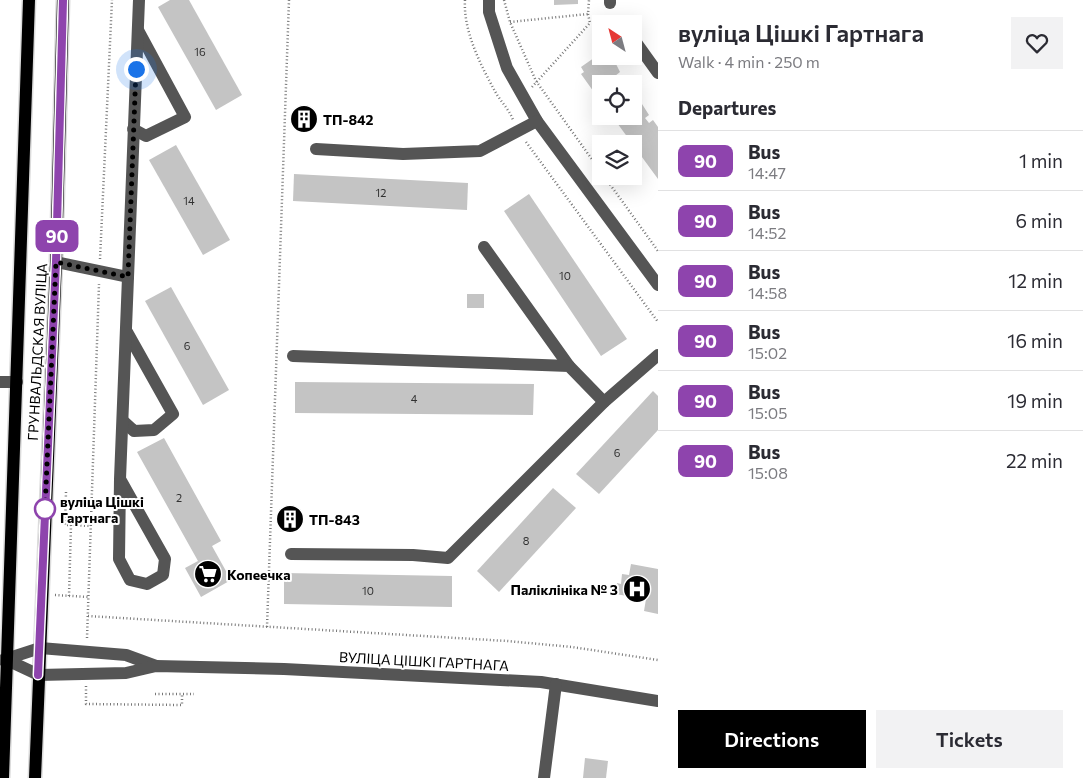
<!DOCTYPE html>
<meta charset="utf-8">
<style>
:root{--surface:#fff;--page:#f2f2f3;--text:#2b2b33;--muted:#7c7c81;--line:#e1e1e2;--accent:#000}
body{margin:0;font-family:Commissioner,sans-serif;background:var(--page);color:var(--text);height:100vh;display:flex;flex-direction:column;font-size:19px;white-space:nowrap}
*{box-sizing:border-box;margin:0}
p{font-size:16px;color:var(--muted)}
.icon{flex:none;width:28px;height:28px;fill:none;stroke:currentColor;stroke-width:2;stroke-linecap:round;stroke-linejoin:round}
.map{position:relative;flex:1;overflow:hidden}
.side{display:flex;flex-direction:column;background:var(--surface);width:425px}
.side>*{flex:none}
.badge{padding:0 10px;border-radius:8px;font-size:18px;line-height:32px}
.needle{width:32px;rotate:324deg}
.tools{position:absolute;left:592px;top:15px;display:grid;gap:10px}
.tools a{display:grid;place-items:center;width:50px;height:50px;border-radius:0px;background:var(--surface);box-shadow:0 5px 20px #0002;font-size:25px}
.you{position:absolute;width:25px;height:25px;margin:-12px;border:4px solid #fff;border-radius:50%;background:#1a73e8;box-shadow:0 0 0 8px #1a73e833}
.map>.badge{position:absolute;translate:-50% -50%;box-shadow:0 0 0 2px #fff}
h2{padding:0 20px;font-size:19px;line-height:45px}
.round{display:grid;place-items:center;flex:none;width:52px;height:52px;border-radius:0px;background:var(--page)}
.summary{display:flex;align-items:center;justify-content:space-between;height:85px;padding:0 20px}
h1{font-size:24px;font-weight:600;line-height:38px}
.primary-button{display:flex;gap:10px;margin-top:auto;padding:10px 20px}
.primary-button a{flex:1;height:58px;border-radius:0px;background:var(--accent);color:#fff;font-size:20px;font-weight:600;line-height:58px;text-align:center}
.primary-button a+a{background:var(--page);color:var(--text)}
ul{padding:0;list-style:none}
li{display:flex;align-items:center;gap:15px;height:60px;padding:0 20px;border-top:1px solid var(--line)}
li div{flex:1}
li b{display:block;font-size:19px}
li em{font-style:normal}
li .badge{min-width:55px;font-weight:700;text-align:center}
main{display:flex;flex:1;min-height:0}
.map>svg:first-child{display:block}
.building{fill:#c4c4c4}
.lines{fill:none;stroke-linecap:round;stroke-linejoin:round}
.major-casing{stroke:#dbdbdb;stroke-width:15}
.path{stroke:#777;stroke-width:2.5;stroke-dasharray:1 2.5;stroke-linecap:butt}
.minor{stroke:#555;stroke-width:12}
.major{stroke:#000;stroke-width:12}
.line-casing{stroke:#fff;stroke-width:11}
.line{stroke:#8e44ad;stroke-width:8}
.walk{stroke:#000;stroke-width:5;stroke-dasharray:0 9}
.stop-dot{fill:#fff;stroke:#8e44ad;stroke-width:2.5}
.labels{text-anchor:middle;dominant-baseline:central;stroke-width:4;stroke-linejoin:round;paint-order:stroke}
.number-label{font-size:11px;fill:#313131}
.poi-label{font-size:14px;font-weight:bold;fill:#000;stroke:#fff;text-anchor:start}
.street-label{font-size:14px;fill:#000;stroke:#fff}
.stop-label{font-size:14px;font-weight:bold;fill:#000;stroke:#fff;text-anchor:start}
</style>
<main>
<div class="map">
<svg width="658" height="778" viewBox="0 0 658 778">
<rect width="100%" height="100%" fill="#fff"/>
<g class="building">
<path d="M170 0H189L242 95 216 110 158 7Z"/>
<path d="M554 0H578V4L554 5Z"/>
<path d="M601 53V56H612L620 72 615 76 619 82 624 79 627 84H601V102L581 74 584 72 581 67Z"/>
<path d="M634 92 639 100 634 103 638 107 642 104 649 115 645 118 649 123 653 120 658 127V179L612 116H634Z"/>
<path d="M297 108H311L310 130 296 129Z"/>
<path d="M176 145 230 240 203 255 149 160Z"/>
<path d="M294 174 468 183 467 210 293 201Z"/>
<path d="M529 194 627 339 601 356 504 211Z"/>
<path d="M171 287 229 390 203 405 145 301Z"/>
<rect x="467" y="294" width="17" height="14"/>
<path d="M295 382 534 384 533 415 295 413Z"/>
<path d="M653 391 658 396V430L599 494 576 474Z"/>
<path d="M164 438 221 541 212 546 231 580 201 597 185 568 198 561 137 452Z"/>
<path d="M553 488 576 508 499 592 477 571Z"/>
<path d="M284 507 297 508 296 530 283 529Z"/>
<path d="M631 564 658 569V614L644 611 646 599 615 594 617 583 621 584 622 574 629 575Z"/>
<path d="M284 573 452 576V607L284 604Z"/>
<path d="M585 758 608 761 606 778H583Z"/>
</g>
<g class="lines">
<g class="major-casing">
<g id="major">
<path d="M3 778 29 0"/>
<path d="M35 778 56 262 63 0"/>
</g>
</g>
<g class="path">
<path d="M465 0C463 31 481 66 496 93 501 102 509 109 513 120"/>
<path d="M504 0 510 22 536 81 601 172"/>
<path d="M510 22 588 14 589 0"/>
<path d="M532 87 590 23 588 14"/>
<path d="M526 142 658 322"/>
<path d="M604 176 658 251"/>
<path d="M100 259 112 0"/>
<path d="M66 492 65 525H71"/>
<path d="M55 595 89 597"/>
<path d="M69 596 71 525 91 526"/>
<path d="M88 616 507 641 572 647 658 660"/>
<path d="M267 627 289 0"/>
<path d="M87 638 99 284"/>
<path d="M86 686V704L182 705V694H194"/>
<path d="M155 694H182"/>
</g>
<g class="minor">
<path d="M489 0V12L507 68 537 121 658 285"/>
<path d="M610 0V3"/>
<path d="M635 41 658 73"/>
<path d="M133 129 146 136 185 117 138 30"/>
<path d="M316 149 403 154 480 151 537 121"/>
<path d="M484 247 569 366"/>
<path d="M56 262 128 277"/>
<path d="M293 356 569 366 604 402"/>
<path d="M0 382H17"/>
<path d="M123 421 134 431 154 430 173 414 127 332"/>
<path d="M120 479 165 559 163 575 147 584 130 580 119 559 120 479 139 0"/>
<path d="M291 554 413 555 448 558 604 402 658 355"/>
<path d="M3 660 40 648 126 655 156 666"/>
<path d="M7 660 39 675 126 673 156 666 284 669 541 682 658 701"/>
<path d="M544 778 556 684"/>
</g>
<use href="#major" class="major"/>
</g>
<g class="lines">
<g class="line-casing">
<path id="line" d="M38 675 56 262 63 0"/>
</g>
<use href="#line" class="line"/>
<path class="walk" d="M45 509 56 262 128 277 136 69"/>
</g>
<defs>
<g id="building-disc" transform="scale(1.4375)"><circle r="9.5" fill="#000" stroke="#fff"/><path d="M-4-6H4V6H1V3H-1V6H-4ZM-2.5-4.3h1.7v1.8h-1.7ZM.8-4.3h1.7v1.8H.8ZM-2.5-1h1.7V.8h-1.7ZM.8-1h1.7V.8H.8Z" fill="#fff"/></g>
<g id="supermarket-disc" transform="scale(1.4375)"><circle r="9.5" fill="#000" stroke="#fff"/><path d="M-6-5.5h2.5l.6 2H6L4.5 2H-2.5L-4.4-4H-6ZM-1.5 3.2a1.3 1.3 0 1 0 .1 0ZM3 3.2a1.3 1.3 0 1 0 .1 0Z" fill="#fff"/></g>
<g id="hospital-disc" transform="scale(1.4375)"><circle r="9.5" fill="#000" stroke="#fff"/><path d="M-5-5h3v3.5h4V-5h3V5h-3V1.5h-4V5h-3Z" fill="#fff"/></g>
</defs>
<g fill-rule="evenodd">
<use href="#building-disc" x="304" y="119"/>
<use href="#building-disc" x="290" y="519"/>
<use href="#supermarket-disc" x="208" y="574"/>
<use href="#hospital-disc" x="637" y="589"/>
</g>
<circle class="stop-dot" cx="45" cy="509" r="10"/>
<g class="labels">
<g class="number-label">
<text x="200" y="51">16</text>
<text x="381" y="192">12</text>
<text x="189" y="200">14</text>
<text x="565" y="275">10</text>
<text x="187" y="345">6</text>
<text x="414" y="398">4</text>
<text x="617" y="452">6</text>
<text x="179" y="497">2</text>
<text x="526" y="540">8</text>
<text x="368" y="590">10</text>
</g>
<g class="poi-label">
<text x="323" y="119">ТП-842</text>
<text x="309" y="519">ТП-843</text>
<text x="227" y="574">Копеечка</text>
<text x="618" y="589" text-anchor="end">Паліклініка № 3</text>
</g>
<g class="street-label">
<text transform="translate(37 352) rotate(-87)">ГРУНВАЛЬДСКАЯ ВУЛІЦА</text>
<text transform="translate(424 661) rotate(3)">ВУЛІЦА ЦІШКІ ГАРТНАГА</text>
</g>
<g class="stop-label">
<text x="60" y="501">вуліца Цішкі<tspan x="60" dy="16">Гартнага</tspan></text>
</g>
</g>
</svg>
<div class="tools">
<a><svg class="needle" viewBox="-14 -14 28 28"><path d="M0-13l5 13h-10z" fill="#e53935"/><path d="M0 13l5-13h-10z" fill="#7c7c81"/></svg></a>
<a><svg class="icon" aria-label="locate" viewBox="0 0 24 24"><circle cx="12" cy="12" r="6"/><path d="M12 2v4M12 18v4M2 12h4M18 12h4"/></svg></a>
<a><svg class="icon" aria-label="layers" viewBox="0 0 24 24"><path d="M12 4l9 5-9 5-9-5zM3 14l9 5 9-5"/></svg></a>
</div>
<div class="you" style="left:136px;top:69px"></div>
<b class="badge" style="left:57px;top:236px;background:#8e44ad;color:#fff">90</b>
</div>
<section class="side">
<div class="summary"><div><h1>вуліца Цішкі Гартнага</h1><p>Walk · 4 min · 250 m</p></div><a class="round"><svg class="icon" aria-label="heart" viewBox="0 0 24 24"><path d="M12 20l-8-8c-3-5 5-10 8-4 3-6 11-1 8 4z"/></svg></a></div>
<h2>Departures</h2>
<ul>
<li><span class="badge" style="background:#8e44ad;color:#fff">90</span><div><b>Bus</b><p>14:47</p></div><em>1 min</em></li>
<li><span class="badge" style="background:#8e44ad;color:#fff">90</span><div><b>Bus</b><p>14:52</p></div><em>6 min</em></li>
<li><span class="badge" style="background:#8e44ad;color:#fff">90</span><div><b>Bus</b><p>14:58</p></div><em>12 min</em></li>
<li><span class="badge" style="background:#8e44ad;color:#fff">90</span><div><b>Bus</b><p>15:02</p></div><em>16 min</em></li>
<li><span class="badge" style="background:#8e44ad;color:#fff">90</span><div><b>Bus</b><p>15:05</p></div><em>19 min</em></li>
<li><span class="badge" style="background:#8e44ad;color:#fff">90</span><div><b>Bus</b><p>15:08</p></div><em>22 min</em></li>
</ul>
<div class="primary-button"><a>Directions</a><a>Tickets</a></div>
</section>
</main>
